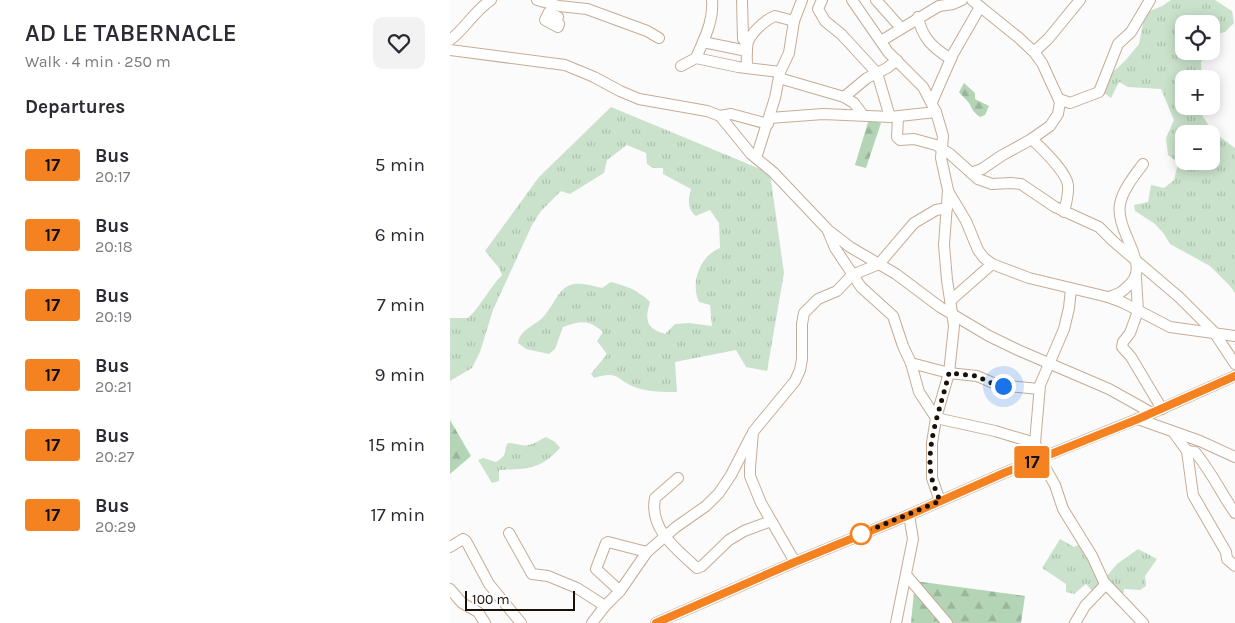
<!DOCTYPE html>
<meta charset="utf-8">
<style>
:root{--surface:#fff;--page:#f2f2f3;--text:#2b2b33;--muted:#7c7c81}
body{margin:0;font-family:Karla,sans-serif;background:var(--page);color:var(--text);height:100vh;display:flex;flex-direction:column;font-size:19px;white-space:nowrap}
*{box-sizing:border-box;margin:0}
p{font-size:16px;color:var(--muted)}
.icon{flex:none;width:28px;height:28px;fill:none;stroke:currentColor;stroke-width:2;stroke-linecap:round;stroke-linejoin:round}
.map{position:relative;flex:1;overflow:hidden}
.sheet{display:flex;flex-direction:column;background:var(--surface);width:450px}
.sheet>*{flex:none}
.badge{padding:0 10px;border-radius:4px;font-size:18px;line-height:32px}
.fabs{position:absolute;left:725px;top:15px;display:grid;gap:10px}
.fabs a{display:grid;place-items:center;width:45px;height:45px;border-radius:10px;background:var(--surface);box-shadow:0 2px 12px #0003;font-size:25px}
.scale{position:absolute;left:15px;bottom:12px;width:110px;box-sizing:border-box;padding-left:5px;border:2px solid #191008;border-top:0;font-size:14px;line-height:18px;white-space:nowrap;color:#191008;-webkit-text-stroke:4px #fbfbfb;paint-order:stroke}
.you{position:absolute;width:25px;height:25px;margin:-12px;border:4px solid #fff;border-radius:50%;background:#1a73e8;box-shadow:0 0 0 8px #1a73e833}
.map>.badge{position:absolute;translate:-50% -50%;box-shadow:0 0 0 2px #fff}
h2{padding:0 25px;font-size:19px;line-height:45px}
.round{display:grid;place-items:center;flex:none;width:52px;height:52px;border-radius:10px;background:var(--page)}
.overview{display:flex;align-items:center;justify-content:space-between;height:85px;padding:0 25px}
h1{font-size:24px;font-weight:600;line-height:38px}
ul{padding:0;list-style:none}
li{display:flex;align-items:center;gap:15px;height:70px;padding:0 25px}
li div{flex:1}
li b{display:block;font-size:19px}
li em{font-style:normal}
li .badge{min-width:55px;font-weight:700;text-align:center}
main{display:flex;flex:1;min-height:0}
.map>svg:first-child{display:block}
.grass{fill:url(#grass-tufts);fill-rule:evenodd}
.forest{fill:url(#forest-firs)}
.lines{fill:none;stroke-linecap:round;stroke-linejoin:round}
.minor-casing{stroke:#c6ac95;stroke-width:12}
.minor{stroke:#fff;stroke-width:10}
.line-casing{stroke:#fff;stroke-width:11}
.line{stroke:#f58220;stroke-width:8}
.walk{stroke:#191008;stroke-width:5;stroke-dasharray:0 9}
.stop-dot{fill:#fff;stroke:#f58220;stroke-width:2.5}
</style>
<main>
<section class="sheet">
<div class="overview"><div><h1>AD LE TABERNACLE</h1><p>Walk · 4 min · 250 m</p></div><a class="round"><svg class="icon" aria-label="heart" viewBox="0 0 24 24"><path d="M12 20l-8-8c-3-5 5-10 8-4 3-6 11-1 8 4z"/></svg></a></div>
<h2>Departures</h2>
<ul>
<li><span class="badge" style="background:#f58220;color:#111">17</span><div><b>Bus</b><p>20:17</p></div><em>5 min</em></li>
<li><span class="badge" style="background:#f58220;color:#111">17</span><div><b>Bus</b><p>20:18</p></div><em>6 min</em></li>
<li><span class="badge" style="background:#f58220;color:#111">17</span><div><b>Bus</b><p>20:19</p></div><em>7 min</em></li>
<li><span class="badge" style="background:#f58220;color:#111">17</span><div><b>Bus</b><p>20:21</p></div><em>9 min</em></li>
<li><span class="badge" style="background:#f58220;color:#111">17</span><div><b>Bus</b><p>20:27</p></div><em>15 min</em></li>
<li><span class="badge" style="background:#f58220;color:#111">17</span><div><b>Bus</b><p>20:29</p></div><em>17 min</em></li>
</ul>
</section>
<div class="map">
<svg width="785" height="623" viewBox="0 0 785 623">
<defs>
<pattern id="grass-tufts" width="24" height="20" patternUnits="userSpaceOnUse" patternTransform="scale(1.25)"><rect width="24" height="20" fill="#cae2cb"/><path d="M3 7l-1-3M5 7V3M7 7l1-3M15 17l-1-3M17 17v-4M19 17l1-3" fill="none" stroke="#adc1ad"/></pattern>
<pattern id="forest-firs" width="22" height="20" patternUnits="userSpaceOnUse" patternTransform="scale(1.25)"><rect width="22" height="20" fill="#b4d4b6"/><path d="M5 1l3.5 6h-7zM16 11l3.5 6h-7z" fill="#9ab59b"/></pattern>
</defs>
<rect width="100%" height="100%" fill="#fbfbfb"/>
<g class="grass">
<path d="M721 0H765L782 11 784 23 775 32 761 36V24H734V51H758L751 62 752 79H734V106H750L749 110 762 131 785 148V293L780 286 760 266 720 244 714 234 705 224 685 211 684 205 698 202 701 185 714 188 724 180 728 163 718 155 716 138 724 120 711 89 678 87 669 82 661 98 650 90 657 77 675 61 689 44 695 13 712 6ZM734 134H761V161H734Z"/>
<path d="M161 107 320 173 334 273 317 371 296 367 286 350 225 362 227 392C213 392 200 392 187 388 165 380 170 370 144 378L141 374 157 354 147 341 153 332C138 319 131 321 113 327L105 349 99 354 76 349 68 343C70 330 82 327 91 319 100 312 108 290 118 286 128 281 142 286 152 288L161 282C177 286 188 290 200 302 195 319 195 328 215 334L225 324 239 323 262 326 260 305 249 302C240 282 250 256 270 248L269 223 260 210 246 216C237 209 238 199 241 189L213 174V168H203L197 164 196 153 177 145 157 160 154 173 120 194 111 191 91 211 82 225 43 310 30 352 22 368 0 381V318H18C32 305 39 288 52 275L49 268 35 251 89 177Z"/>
<path d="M96 437 105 442 110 448C90 470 76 469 49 470V481L42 483 28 460 33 458 46 462C60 453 52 452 58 443 63 443 66 444 71 445 80 447 88 441 96 437Z"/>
<path d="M610 539 624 547 632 543 653 585 644 593 636 584 624 594 616 592V584L592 568Z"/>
<path d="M688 549 707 559 695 576 696 586 690 590 674 589 673 599 655 578 667 564Z"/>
</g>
<g class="forest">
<path d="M514 83 525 93V99L539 106 535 115 530 117C522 111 523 110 519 103 516 99 512 96 509 92Z"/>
<path d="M419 119 431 123 416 168 405 165Z"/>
<path d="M0 420 21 456 0 474Z"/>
<path d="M465 581 575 596 571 623H461Z"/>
</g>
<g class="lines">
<g class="minor-casing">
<g id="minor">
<path d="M87 0 109 6 137 9 197 31 209 38"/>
<path d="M292 0 293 39 297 44"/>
<path d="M372 0 368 9 375 21 391 34 427 73 440 117"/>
<path d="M402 0 438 52 473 87 486 112 493 136 491 158 498 190 494 245 497 280 504 326 499 373 486 418 482 443V478L490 501"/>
<path d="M426 0 451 28"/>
<path d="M99 12 108 17 106 22 109 24 108 27 95 20Z"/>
<path d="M468 17C472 38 483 48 501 59"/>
<path d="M0 40C16 28 24 11 41 0"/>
<path d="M431 41 489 6 503 4 512 0"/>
<path d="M253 42 297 51"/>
<path d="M0 50 115 65 144 77 170 91 189 99 257 111 270 116 301 154 323 172 378 230 400 247 446 274 490 307 539 336 568 350 659 389 702 413"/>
<path d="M584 52 598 39 630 0"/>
<path d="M246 58C254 39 264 21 262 0"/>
<path d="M231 66 246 58 288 67 330 72"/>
<path d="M297 67C297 60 296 49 298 42 302 32 315 20 325 16L344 21"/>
<path d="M329 78 394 97 404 103 413 115"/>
<path d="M394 97 417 78 437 68 447 60"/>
<path d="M609 99 620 103 649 92 668 44 681 32 700 0"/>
<path d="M482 102 503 54 530 7"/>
<path d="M270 116 281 114 318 124"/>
<path d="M448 117 447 137 450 140 464 139 486 145 500 154 528 179 542 184 561 183 571 184 605 207 649 227 663 241 729 297 764 332 785 364"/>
<path d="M320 118 373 114 440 117 486 112"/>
<path d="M582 139C592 149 616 171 618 185 619 194 616 204 614 212"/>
<path d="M306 158 325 98 330 72 339 53 344 21 352 0"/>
<path d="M521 173 532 169 551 156 580 140 600 126 608 114 610 102 592 63 584 52 569 38 522 0"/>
<path d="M498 191 516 221 528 250 534 258 542 264 579 278 658 297 672 302 720 327 785 336"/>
<path d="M378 231 385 248 411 287 443 316 453 346 461 363 469 392 486 418 545 431 585 443"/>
<path d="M686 278 688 311 680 333 673 342 672 347 681 357 712 409"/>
<path d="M621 289 619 308 614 329 590 385 585 443 597 471 605 485 613 509 642 556 654 582 693 623"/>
<path d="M658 297C670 294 672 292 681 283 700 263 665 231 670 204 673 189 685 175 693 164"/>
<path d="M500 301 542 264"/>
<path d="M461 363 499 373 527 376 548 385 589 389"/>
<path d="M688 419 750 441 785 457"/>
<path d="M724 433 737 451 743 495 776 552 777 559 785 566"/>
<path d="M737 451 745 452C761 471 771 493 785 513"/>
<path d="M228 478 205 498C199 529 226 549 247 568L252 566 279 540 294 531 321 521"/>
<path d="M59 533 82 574 98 576 127 588 155 606"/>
<path d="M0 547 13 539 16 541 39 584 71 623"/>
<path d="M345 562 311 503 300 476V468L303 432 345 381 350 370 352 359V324L354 313 368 299 387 291 402 275 429 264 464 223 486 210 497 208"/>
<path d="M457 576 497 623"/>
<path d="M0 589 12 603 28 612 35 623"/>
<path d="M170 591 146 569 156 543 158 542 197 552"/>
<path d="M142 623 155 606 170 591 197 552 226 527 256 506 269 493 281 475 301 436"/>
<path d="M206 623 345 562 459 515 554 473 702 413 785 376"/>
<path d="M446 623 463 539 459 515"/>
<path d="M625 623 635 606 655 585"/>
</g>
</g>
<use href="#minor" class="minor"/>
</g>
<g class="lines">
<g class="line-casing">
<path id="line" d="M206 623 345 562 459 515 554 473 688 419 785 376"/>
</g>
<use href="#line" class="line"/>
<path class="walk" d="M411 534 490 501C487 494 484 486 482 479 474 447 492 404 499 373L526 376 548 386H553"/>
</g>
<circle class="stop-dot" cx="411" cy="534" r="10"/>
</svg>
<div class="fabs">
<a><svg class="icon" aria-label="locate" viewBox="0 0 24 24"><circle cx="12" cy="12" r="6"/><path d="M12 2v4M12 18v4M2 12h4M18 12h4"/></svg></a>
<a>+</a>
<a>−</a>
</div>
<div class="scale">100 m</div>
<div class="you" style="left:553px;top:386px"></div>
<b class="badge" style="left:582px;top:462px;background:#f58220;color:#111">17</b>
</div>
</main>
